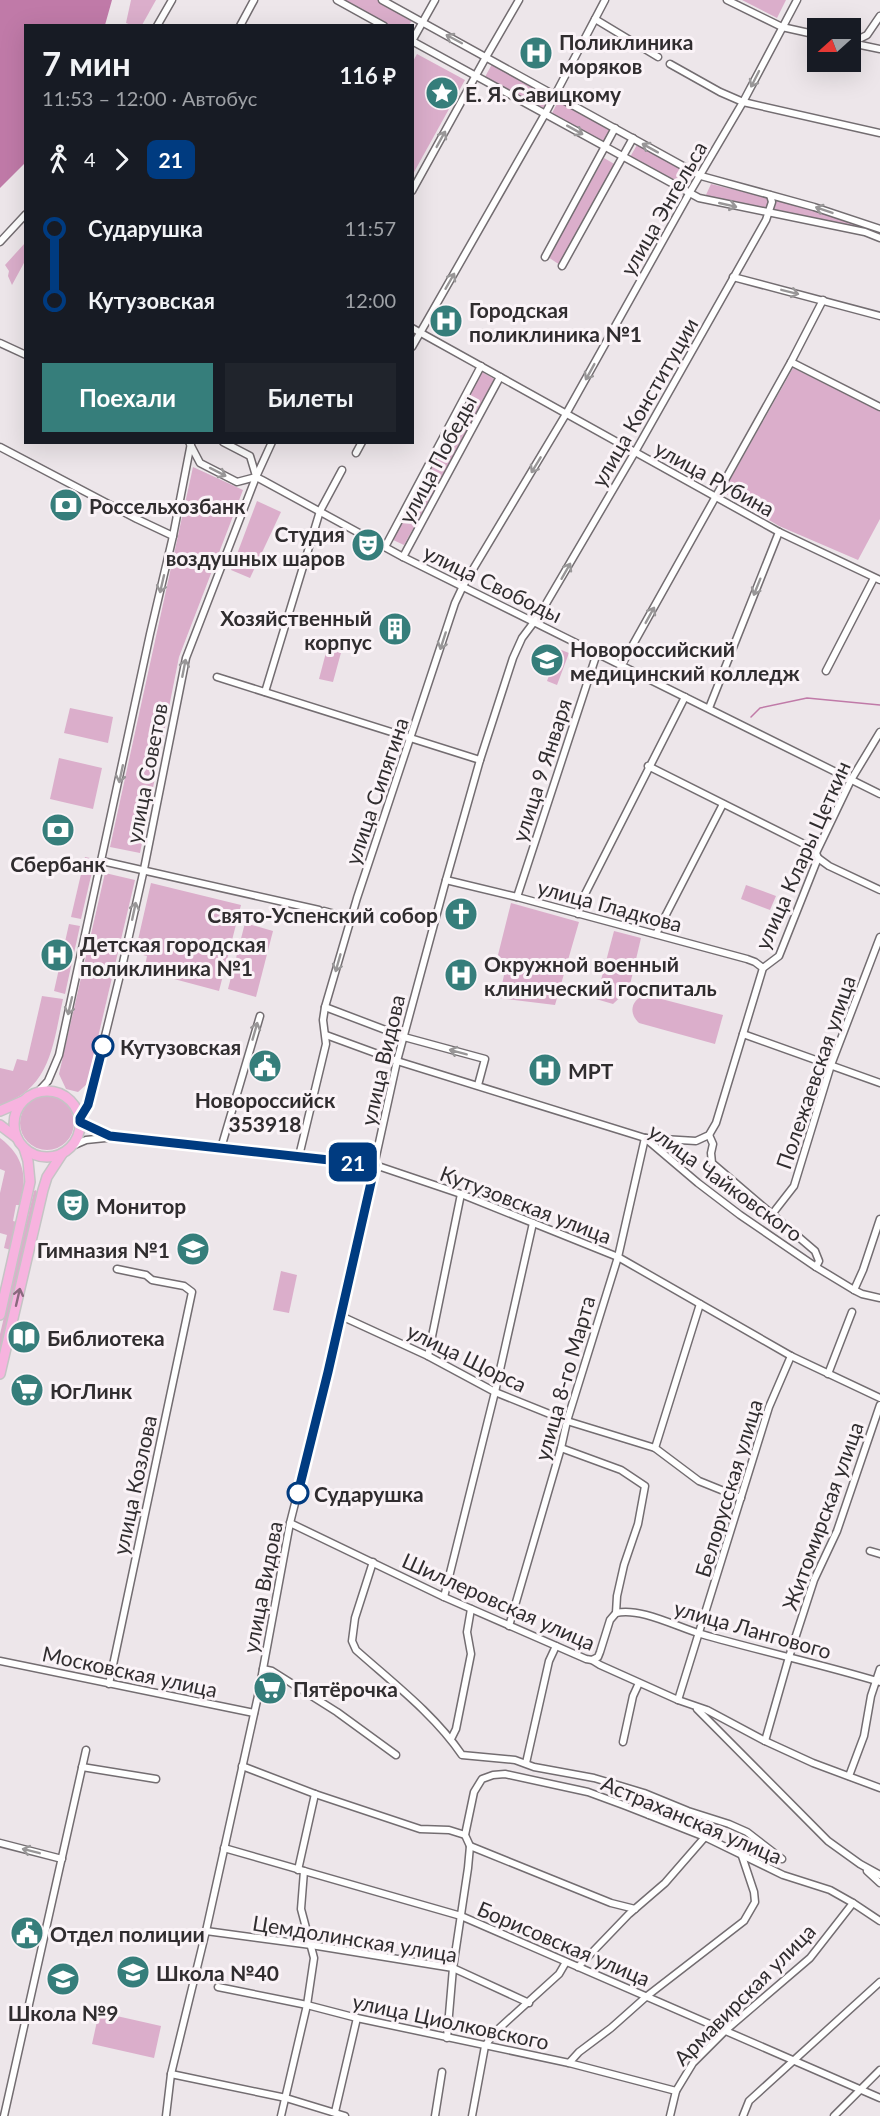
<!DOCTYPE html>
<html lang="ru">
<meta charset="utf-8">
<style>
:root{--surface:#171b24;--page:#20242c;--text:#f1f3f6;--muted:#9ea1a6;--accent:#367e7b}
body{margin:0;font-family:Lato,sans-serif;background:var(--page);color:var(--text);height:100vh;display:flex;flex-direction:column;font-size:22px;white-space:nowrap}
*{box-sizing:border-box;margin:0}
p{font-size:20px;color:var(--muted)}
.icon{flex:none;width:33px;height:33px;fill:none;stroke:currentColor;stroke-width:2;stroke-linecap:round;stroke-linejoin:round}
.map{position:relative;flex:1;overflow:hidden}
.drawer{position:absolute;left:24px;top:24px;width:390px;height:420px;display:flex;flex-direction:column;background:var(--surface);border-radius:0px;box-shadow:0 6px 24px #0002}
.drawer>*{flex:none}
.badge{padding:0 12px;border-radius:9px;font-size:21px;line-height:39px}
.needle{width:39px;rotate:249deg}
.tools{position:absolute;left:807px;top:18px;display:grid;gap:12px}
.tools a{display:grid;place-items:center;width:54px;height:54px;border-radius:0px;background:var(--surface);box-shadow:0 6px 24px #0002;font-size:30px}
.map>.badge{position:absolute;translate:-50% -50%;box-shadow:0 0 0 3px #fff}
.legs{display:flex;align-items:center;gap:9px;height:66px;padding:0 18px;font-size:20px}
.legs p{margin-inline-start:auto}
.summary{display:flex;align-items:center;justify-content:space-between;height:102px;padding:0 18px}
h1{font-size:33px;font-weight:700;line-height:45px}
.cta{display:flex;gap:12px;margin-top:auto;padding:12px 18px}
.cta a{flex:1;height:69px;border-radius:0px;background:var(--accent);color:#fff;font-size:24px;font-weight:700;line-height:69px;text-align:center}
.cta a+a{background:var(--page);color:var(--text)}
ul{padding:0 18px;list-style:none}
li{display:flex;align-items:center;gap:21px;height:72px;font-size:22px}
li i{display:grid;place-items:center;width:9px;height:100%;margin:0 8px;background:currentColor}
li i::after{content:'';width:15px;height:15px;margin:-8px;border:4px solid;border-radius:50%;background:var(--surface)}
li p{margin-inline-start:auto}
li:first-child i{background:linear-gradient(#0000 50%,currentColor 0)}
li:last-child i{background:linear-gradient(currentColor 50%,#0000 0)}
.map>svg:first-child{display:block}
.green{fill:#dbaecb}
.water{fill:#c07aa8}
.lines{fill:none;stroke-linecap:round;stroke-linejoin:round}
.stream{stroke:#c07aa8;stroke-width:1.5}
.minor-tunnel{stroke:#c7c1c5;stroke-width:6;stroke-dasharray:6 3;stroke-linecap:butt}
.minor-casing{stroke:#736d71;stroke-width:9}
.highway-casing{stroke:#c5c4c5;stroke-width:12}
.minor{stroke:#fff;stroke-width:6}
.highway{stroke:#f7b3df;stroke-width:9}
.oneway{stroke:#989697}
.oneway2{stroke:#8a697e}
.line-1-casing{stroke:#fff;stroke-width:14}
.line-1{stroke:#003b80;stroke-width:9}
.stop-1-dot{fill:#fff;stroke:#003b80;stroke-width:3}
.labels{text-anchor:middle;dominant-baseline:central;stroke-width:6;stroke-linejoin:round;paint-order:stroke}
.poi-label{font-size:21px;font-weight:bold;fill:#302d2f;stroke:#faf3f7;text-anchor:start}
.street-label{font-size:21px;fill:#302d2f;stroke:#faf3f7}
.stop-label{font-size:21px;font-weight:bold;fill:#302d2f;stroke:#faf3f7;text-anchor:start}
</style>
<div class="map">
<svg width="880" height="2116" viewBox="0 0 880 2116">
<rect width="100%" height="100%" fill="#ede6ea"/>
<g class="green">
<path d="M131 0H156L142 25H131L126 23Z"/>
<path d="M340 0H378L413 19 409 25H386Z"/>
<path d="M742 0H786L777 18Z"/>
<path d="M417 54 465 80 413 174 412 63Z"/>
<path d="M492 64 550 96 543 109 485 77Z"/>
<path d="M559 100 612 129 604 143 551 115Z"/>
<path d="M637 145 686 172 680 184 630 157Z"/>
<path d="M604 158 616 165 560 265 548 257Z"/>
<path d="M711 184 769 198 766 211 705 197Z"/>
<path d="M774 199 861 224 859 229 772 212Z"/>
<path d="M25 243V261L12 285 8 276 9 271 5 265Z"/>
<path d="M793 368 880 411V519L858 560 779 526 723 492Z"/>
<path d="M482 372 496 380 404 545 391 539Z"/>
<path d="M193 467 243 490 179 657 140 853 110 847Z"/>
<path d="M257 501 281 512 250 578 231 570Z"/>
<path d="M328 645 342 649 333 682 319 679Z"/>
<path d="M559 649 569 653 557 685 547 681Z"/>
<path d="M70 708 113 717 108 743 64 733Z"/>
<path d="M59 758 102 768 93 809 50 799Z"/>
<path d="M85 857 95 859 81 919 71 917Z"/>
<path d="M105 873 135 880 87 1084 78 1092 66 1089 59 1074Z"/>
<path d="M151 883 241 905 219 991 144 971 147 956 135 953Z"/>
<path d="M746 885 776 896 770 910 741 899Z"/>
<path d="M511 903 579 922 555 1005 499 998 504 975 496 972 497 959Z"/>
<path d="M245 923 273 931 256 997 228 989Z"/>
<path d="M69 924 80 926 65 994 54 991Z"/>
<path d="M614 931 641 938 629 989 613 1004 596 999Z"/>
<path d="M646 995 723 1015 715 1044 639 1023C628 1013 631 999 646 995Z"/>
<path d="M42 996 63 999C53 1044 51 1089 0 1105V1068L13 1071 17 1059 27 1061Z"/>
<circle cx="47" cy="1123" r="27"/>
<path d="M0 1138C25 1157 26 1176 22 1205H16L13 1221 17 1222 11 1250 4 1248 7 1235 0 1233V1193L5 1171 0 1169Z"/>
<path d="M36 1190 37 1192 0 1358V1334L34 1191Z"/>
<path d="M281 1271 297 1275 289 1313 273 1310Z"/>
<path d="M99 2012 161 2026 154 2058 92 2044Z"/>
</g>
<path class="water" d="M0 0H112L105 25 26 26 25 163 0 188Z"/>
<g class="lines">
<path class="stream" d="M751 717 760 708 807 698 880 705"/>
<path class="minor-tunnel" d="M115 1137 129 1138"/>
<g class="minor-casing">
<g id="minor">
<path d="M337 0 384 26"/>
<path d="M382 0 701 176 814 207 880 229"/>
<path d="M727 0 782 27 818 35"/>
<path d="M595 19 658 57"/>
<path d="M157 26 172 0"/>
<path d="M240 26 254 0"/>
<path d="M412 41 699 198 865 232 880 238"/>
<path d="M412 41 435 0"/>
<path d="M851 43 867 35 880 16"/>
<path d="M851 43 880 49"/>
<path d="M670 64 720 92 743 102 880 133"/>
<path d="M412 191 486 57 519 0"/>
<path d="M0 242 26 214"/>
<path d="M545 257 615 128"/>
<path d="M562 266 633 138"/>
<path d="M733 277 880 316"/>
<path d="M412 328 779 532 880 580"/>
<path d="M0 343 26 355"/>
<path d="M412 347 545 114 605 0"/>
<path d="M791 362 880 407"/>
<path d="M189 442 200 463 237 482 256 477 262 480 403 557 880 794"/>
<path d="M223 442 250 456 256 476"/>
<path d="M0 447 137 519 173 536"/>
<path d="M356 453 362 442"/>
<path d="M385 547 481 366"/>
<path d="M403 557 500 377"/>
<path d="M621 666 791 362 823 300"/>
<path d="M826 671 874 578"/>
<path d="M217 677 480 760"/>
<path d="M265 692 320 511 342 470"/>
<path d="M709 708 779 532"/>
<path d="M648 766 808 846 816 853"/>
<path d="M818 858 829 866 880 890"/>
<path d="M102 861 319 910"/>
<path d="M446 880 517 897 747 959 755 962 763 968"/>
<path d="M517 897 597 653"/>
<path d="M324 911 350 918"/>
<path d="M578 914 580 904 685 697"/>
<path d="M656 934 723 804"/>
<path d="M325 1007 404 1037 485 1059 478 1085"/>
<path d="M743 1034 880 1083"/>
<path d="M326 1035 397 1061 645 1138 698 1183 740 1215 816 1267 854 1290 862 1294 880 1298"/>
<path d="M37 1093 48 1081 59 1055 150 634 173 536 191 443"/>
<path d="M80 1118 88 1105 122 967 144 869 186 658 256 477 272 442"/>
<path d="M80 1122 107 1135"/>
<path d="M709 1135 713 1144 711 1153 712 1163 815 1251 819 1261 816 1267"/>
<path d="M129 1138 375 1165 461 1194 618 1257 791 1356 880 1398"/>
<path d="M646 1138 696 1141 709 1135 716 1123 763 968 779 956 818 858 816 853 851 780 880 732"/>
<path d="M72 1146 86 1140 115 1137"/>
<path d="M221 1148 260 1016"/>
<path d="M299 1156 326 1044 323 1020 325 1007 357 898 455 603 463 586 566 414 690 192 743 102 797 0"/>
<path d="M773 1213 794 1186 831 1065 880 937"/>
<path d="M854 1290 863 1270 880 1219"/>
<path d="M341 1316 428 1356 495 1392 567 1421 655 1448 699 1481 741 1498"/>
<path d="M428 1356 461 1194"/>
<path d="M828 1374 852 1312"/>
<path d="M561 1448 621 1470 645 1486 638 1524 624 1565 617 1596 616 1613 610 1620 600 1652 598 1657 592 1660"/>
<path d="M655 1448 700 1304"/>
<path d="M290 1523 444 1597 586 1659 592 1660 600 1665 678 1700 707 1710 765 1741 813 1763 880 1788"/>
<path d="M870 1551 880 1554"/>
<path d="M373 1562 355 1618 352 1641 356 1650C393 1683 434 1714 462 1755L515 1760 534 1767 594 1778 644 1793 688 1811 729 1824 747 1832 782 1859"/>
<path d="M444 1597 495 1392 533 1223"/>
<path d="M616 1613C640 1607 677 1627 701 1634 760 1651 821 1664 880 1682"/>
<path d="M509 1626 561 1448 567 1421 618 1257 645 1138"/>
<path d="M0 1661 254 1713"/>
<path d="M263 1669 272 1671 337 1712 396 1755"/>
<path d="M109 1684 192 1292 184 1286 152 1280 146 1275 117 1269"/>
<path d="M678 1700 769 1407 791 1356"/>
<path d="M697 1709 828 1841 860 1864 880 1875"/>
<path d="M451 1739 456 1729 471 1654 467 1632 471 1609"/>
<path d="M765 1741 789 1657 814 1580 837 1531 880 1405"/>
<path d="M623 1742 633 1696 639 1683"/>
<path d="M526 1763 549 1661 556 1646"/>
<path d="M242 1766 315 1794 420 1829 449 1830 465 1835"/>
<path d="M82 1767 156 1779"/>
<path d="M849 1776 864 1736 871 1696 880 1669"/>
<path d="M649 1815 657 1799"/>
<path d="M0 1843 62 1859"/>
<path d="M470 1846 611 1903 635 1909"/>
<path d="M224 1848 461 1916 880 2098"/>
<path d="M298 1870 315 1794"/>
<path d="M867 1871 880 1883"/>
<path d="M206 1931 311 1945 453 1968 529 2003"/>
<path d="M578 1967 629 1914 665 1883 705 1837"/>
<path d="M218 1987 307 2005 357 2018 569 2063 676 2091"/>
<path d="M447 2038 453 1968 468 1868 470 1846 465 1835 474 1792 482 1779 493 1775 505 1774 588 1792 626 1806 705 1837 783 1875 830 1890 853 1903 880 1921"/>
<path d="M569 2063 579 2052 611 2028 647 1996 744 1921 755 1902 754 1892 742 1856"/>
<path d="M171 2074 286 2098 345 2116"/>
<path d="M335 2112 357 2018"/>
<path d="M4 2116 86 1750"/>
<path d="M166 2116 171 2074 206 1931 258 1696 290 1523 330 1365 397 1061 446 880 480 760 513 658 522 638 540 614 635 452 766 220 772 202 770 195"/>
<path d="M281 2116 307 2005 314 1958 301 1909 304 1871"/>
<path d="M435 2116 442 2072"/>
<path d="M472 2116 485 2046 495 2032 559 1974 566 1962"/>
<path d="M670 2116 676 2091 693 2063 726 2030 810 1958 853 1903"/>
<path d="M743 2116 749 2101 880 1982"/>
<path d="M834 2116 880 2070"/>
</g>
</g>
<g class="highway-casing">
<g id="highway">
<circle cx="47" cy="1124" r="33"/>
<path d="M0 1111 23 1101"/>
<path d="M0 1125 17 1138"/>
<path d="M0 1315 30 1182 28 1161 24 1148"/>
<path d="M0 1374 43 1190 47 1177 62 1154"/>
</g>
</g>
<use href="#minor" class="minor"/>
<use href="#highway" class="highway"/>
</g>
<defs><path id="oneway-shaft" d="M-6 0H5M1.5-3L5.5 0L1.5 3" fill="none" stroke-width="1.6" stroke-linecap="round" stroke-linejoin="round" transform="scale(1.5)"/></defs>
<g class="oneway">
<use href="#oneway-shaft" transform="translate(454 39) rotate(-152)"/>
<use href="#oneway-shaft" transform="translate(755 79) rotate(117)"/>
<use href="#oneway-shaft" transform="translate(575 130) rotate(29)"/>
<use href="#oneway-shaft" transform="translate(441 139) rotate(-61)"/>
<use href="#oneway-shaft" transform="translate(650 148) rotate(-151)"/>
<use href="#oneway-shaft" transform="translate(728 205) rotate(13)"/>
<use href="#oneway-shaft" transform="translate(824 210) rotate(-161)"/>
<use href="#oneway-shaft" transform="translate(450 281) rotate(-60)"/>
<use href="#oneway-shaft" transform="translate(790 292) rotate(14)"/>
<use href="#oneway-shaft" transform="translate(590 372) rotate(119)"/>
<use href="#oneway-shaft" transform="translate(536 465) rotate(121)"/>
<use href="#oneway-shaft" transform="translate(218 472) rotate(27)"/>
<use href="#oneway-shaft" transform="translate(566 571) rotate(-60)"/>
<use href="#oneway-shaft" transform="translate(162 584) rotate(103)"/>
<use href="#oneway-shaft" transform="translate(757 587) rotate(112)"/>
<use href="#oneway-shaft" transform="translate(650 615) rotate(-61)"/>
<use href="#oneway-shaft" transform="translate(443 641) rotate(108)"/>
<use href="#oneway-shaft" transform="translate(184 668) rotate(-79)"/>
<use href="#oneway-shaft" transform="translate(121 774) rotate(102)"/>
<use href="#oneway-shaft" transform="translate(134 911) rotate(-78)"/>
<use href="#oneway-shaft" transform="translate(338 963) rotate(106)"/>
<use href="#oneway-shaft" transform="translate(70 1006) rotate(103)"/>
<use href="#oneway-shaft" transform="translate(255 1031) rotate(-74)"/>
<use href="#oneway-shaft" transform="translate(458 1052) rotate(-165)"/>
<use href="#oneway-shaft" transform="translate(31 1851) rotate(-166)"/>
</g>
<use class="oneway2" href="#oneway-shaft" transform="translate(18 1297) rotate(-77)"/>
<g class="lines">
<g class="line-1-casing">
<path id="line-1" d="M103 1046 88 1105 80 1118V1122L110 1136 375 1165 328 1372 298 1493"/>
</g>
<use href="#line-1" class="line-1"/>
</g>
<defs>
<g id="hospital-disc" transform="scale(1.725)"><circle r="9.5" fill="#367e7b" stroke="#faf3f7"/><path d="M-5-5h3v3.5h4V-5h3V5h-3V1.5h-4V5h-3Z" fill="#fff"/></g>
<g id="sight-disc" transform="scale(1.725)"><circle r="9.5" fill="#367e7b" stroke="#faf3f7"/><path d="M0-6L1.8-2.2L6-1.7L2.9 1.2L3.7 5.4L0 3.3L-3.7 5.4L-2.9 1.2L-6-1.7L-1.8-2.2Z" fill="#fff"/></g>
<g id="bank-disc" transform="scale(1.725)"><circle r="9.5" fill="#367e7b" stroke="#faf3f7"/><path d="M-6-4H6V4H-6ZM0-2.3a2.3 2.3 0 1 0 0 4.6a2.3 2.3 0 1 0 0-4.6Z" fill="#fff"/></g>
<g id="theatre-disc" transform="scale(1.725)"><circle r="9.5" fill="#367e7b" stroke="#faf3f7"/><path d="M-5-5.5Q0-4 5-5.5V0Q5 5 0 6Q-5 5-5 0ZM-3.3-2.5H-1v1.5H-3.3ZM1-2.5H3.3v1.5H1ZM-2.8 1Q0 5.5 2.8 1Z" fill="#fff"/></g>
<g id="building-disc" transform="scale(1.725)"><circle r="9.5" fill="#367e7b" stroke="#faf3f7"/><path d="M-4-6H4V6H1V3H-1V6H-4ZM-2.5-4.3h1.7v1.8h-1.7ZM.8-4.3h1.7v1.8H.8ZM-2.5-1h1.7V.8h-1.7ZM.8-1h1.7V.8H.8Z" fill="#fff"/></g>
<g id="university-disc" transform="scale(1.725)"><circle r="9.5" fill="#367e7b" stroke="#faf3f7"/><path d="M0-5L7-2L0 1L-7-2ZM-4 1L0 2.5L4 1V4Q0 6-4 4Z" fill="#fff"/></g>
<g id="church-disc" transform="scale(1.725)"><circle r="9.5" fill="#367e7b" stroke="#faf3f7"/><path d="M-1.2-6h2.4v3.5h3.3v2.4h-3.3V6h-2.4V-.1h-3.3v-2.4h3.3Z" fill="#fff"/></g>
<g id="civic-disc" transform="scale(1.725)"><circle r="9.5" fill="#367e7b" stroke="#faf3f7"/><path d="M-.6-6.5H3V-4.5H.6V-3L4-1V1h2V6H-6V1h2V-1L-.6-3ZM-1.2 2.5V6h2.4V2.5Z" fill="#fff"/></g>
<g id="school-disc" transform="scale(1.725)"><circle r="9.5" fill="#367e7b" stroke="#faf3f7"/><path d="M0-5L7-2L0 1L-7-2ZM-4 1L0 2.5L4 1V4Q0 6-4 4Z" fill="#fff"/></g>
<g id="library-disc" transform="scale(1.725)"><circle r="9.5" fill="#367e7b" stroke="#faf3f7"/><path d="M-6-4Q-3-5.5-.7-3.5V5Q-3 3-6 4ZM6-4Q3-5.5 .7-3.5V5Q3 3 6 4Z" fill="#fff"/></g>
<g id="supermarket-disc" transform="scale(1.725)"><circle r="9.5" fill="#367e7b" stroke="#faf3f7"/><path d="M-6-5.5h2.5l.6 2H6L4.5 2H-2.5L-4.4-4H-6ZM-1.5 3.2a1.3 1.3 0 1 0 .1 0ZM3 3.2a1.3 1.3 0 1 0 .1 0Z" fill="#fff"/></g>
</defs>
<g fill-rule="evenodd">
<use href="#hospital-disc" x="536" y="53"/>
<use href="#sight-disc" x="442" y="93"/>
<use href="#hospital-disc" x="446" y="321"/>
<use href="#bank-disc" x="66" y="505"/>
<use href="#theatre-disc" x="368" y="545"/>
<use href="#building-disc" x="395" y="629"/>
<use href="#university-disc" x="547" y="660"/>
<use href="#bank-disc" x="58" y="830"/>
<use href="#church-disc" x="461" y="914"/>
<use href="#hospital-disc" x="57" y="955"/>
<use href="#hospital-disc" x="461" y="975"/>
<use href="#civic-disc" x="265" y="1066"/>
<use href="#hospital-disc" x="545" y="1070"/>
<use href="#theatre-disc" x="73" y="1205"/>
<use href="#school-disc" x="193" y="1249"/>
<use href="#library-disc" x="24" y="1337"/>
<use href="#supermarket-disc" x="27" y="1390"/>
<use href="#supermarket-disc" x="270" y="1688"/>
<use href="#civic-disc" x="27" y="1933"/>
<use href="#school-disc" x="133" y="1972"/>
<use href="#school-disc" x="63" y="1979"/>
</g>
<g class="stop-1-dot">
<circle cx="103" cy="1046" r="10"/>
<circle cx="298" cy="1493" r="10"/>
</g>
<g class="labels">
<g class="poi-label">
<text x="559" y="41">Поликлиника<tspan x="559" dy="24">моряков</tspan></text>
<text x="465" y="93">Е. Я. Савицкому</text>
<text x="469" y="309">Городская<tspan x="469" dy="24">поликлиника №1</tspan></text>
<text x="89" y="505">Россельхозбанк</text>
<text x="345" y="533" text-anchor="end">Студия<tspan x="345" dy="24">воздушных шаров</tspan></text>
<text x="372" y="617" text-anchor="end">Хозяйственный<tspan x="372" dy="24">корпус</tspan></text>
<text x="570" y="648">Новороссийский<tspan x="570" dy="24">медицинский колледж</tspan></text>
<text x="58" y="863" text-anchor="middle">Сбербанк</text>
<text x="438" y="914" text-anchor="end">Свято-Успенский собор</text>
<text x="80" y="943">Детская городская<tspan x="80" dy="24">поликлиника №1</tspan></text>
<text x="484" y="963">Окружной военный<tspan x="484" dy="24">клинический госпиталь</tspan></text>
<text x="568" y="1070">МРТ</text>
<text x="265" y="1099" text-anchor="middle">Новороссийск<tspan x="265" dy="24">353918</tspan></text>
<text x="96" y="1205">Монитор</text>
<text x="170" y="1249" text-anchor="end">Гимназия №1</text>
<text x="47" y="1337">Библиотека</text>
<text x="50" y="1390">ЮгЛинк</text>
<text x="293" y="1688">Пятёрочка</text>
<text x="50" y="1933">Отдел полиции</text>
<text x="156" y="1972">Школа №40</text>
<text x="63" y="2012" text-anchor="middle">Школа №9</text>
</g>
<g class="street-label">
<text transform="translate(663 208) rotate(-60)">улица Энгельса</text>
<text transform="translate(644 402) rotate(-60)">улица Конституции</text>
<text transform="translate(437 459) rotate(-62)">улица Победы</text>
<text transform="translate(715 478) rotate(29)">улица Рубина</text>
<text transform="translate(493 583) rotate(26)">улица Свободы</text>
<text transform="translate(541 770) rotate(-72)">улица 9 Января</text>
<text transform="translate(146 773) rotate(-79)">улица Советов</text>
<text transform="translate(376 791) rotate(-71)">улица Сипягина</text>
<text transform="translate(802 855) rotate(-66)">улица Клары Цеткин</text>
<text transform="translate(610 905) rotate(15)">улица Гладкова</text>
<text transform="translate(382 1060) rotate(-77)">улица Видова</text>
<text transform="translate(815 1072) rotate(-71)">Полежаевская улица</text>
<text transform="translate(726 1182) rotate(36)">улица Чайковского</text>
<text transform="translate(526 1204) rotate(21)">Кутузовская улица</text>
<text transform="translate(467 1357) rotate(26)">улица Щорса</text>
<text transform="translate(564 1378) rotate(-74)">улица 8-го Марта</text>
<text transform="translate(134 1485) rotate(-78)">улица Козлова</text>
<text transform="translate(728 1488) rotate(-73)">Белорусская улица</text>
<text transform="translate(822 1516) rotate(-70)">Житомирская улица</text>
<text transform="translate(262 1587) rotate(-79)">улица Видова</text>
<text transform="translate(499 1601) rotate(24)">Шиллеровская улица</text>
<text transform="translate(753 1629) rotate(16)">улица Лангового</text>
<text transform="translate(130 1671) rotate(12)">Московская улица</text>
<text transform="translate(692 1819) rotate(23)">Астраханская улица</text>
<text transform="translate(355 1938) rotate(9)">Цемдолинская улица</text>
<text transform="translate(564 1943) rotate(23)">Борисовская улица</text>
<text transform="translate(744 1994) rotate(-45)">Армавирская улица</text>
<text transform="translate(451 2021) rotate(12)">улица Циолковского</text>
</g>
<g class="stop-label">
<text x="120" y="1046">Кутузовская</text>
<text x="314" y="1493">Сударушка</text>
</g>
</g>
</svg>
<div class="tools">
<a><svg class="needle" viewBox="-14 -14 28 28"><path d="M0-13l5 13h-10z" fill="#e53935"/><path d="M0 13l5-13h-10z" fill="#9ea1a6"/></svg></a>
</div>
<b class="badge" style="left:353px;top:1162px;background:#003b80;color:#fff">21</b>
<section class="drawer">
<div class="summary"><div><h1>7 мин</h1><p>11:53 – 12:00 · Автобус</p></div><b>116 ₽</b></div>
<div class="legs"><svg class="icon" aria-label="walk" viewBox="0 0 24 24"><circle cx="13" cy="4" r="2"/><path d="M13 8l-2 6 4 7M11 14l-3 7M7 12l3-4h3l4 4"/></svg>4<svg class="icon" aria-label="forward" viewBox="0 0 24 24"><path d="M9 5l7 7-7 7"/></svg><b class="badge" style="background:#003b80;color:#fff">21</b></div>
<ul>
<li><i style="color:#003b80"></i><b>Сударушка</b><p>11:57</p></li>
<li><i style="color:#003b80"></i><b>Кутузовская</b><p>12:00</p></li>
</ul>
<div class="cta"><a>Поехали</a><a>Билеты</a></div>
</section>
</div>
